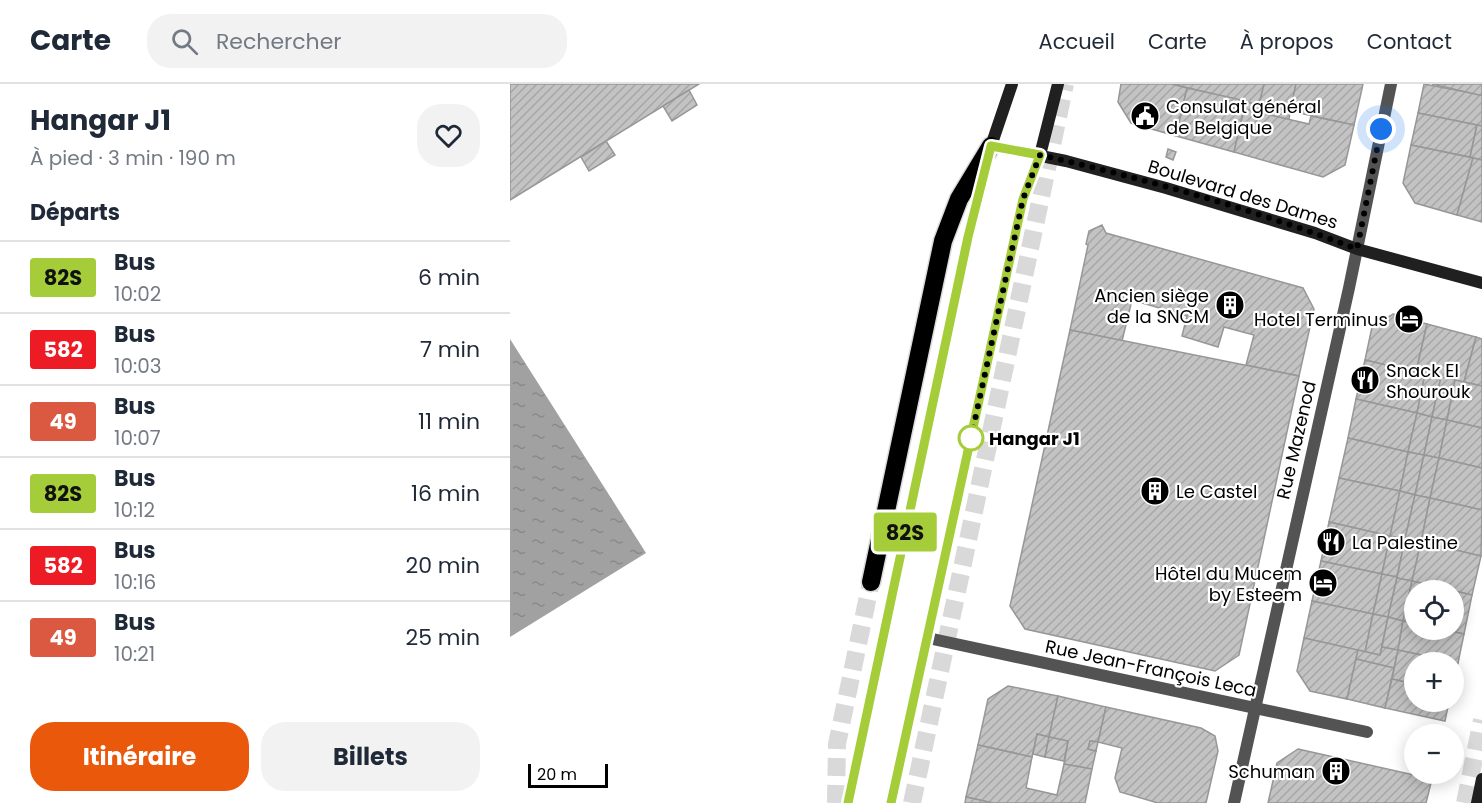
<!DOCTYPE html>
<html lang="fr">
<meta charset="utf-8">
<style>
:root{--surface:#fff;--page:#f2f2f3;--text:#1f2937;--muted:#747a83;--line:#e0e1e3;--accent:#ea580c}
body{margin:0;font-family:Poppins,sans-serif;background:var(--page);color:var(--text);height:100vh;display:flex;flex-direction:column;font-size:22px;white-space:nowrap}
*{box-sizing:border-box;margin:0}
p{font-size:20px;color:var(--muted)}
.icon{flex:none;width:33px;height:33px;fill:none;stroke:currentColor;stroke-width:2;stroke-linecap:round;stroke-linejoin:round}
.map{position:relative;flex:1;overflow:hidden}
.panel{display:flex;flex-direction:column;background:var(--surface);width:510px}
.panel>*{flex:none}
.badge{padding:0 12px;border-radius:4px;font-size:21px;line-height:39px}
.controls{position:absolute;left:894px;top:496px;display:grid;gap:12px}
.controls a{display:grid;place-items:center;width:60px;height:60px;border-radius:50%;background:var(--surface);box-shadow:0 3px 15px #0003;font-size:30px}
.scale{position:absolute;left:18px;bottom:15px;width:80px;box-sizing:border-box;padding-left:6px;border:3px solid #000;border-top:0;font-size:16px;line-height:21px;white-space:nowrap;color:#000;-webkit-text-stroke:4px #fff;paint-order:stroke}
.you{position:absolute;width:30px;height:30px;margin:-15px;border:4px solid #fff;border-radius:50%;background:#1a73e8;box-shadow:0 0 0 9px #1a73e833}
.map>.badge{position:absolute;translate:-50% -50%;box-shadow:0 0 0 3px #fff}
h2{padding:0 30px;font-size:22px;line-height:54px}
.round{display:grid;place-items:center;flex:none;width:63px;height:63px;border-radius:24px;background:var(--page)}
.overview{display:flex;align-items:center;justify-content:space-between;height:102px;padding:0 30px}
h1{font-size:28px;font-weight:700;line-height:45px}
.cta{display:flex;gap:12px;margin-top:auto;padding:12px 30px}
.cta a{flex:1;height:69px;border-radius:24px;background:var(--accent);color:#fff;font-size:24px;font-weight:700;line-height:69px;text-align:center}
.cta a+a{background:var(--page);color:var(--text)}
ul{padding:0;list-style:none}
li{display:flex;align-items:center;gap:18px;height:72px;padding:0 30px;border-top:2px solid var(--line)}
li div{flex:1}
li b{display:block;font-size:22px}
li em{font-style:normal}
li .badge{min-width:66px;font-weight:700;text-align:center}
header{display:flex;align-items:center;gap:36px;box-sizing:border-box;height:84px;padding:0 30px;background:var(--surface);border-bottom:2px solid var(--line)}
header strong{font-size:28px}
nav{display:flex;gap:33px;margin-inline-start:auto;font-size:21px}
.search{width:420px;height:54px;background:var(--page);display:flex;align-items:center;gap:15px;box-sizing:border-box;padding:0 21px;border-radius:24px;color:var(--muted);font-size:22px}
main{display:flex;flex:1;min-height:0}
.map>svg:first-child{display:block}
.water{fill:url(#water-ripples)}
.building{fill:url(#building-hatch);stroke:#979797;stroke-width:1.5}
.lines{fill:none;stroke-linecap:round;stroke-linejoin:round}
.highway-tunnel{stroke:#d9d9d9;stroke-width:18;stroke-dasharray:18 9;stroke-linecap:butt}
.highway-casing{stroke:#dbdbdb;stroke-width:21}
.street{stroke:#535353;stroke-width:12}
.secondary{stroke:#202020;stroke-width:12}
.highway{stroke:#000;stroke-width:18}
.line-casing{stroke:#fff;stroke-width:14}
.line{stroke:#a5cd39;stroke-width:9}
.walk{stroke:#000;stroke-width:6;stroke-dasharray:0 10.8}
.stop-dot{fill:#fff;stroke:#a5cd39;stroke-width:3}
.labels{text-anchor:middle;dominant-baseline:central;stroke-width:4.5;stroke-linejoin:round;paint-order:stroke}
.poi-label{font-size:18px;fill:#000;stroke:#fff;text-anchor:start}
.street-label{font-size:18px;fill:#000;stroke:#fff}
.stop-label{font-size:18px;font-weight:bold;fill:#000;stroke:#fff;text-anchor:start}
</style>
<header>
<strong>Carte</strong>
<div class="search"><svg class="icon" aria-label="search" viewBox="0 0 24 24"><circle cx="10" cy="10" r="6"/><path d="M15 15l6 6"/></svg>Rechercher</div>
<nav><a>Accueil</a><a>Carte</a><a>À propos</a><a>Contact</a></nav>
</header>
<main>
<section class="panel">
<div class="overview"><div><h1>Hangar J1</h1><p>À pied · 3 min · 190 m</p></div><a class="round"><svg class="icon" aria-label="heart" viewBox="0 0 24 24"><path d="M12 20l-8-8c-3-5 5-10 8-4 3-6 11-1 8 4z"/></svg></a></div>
<h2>Départs</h2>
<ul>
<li><span class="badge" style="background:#a5cd39;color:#111">82S</span><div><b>Bus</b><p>10:02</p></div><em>6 min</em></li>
<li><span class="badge" style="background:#ec1b24;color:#fff">582</span><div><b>Bus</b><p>10:03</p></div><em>7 min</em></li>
<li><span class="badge" style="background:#dc5941;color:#fff">49</span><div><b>Bus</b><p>10:07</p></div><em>11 min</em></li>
<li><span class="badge" style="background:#a5cd39;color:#111">82S</span><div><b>Bus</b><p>10:12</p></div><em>16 min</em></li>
<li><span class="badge" style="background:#ec1b24;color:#fff">582</span><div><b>Bus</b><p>10:16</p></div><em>20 min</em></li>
<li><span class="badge" style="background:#dc5941;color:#fff">49</span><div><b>Bus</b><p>10:21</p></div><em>25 min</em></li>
</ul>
<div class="cta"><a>Itinéraire</a><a>Billets</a></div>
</section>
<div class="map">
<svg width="972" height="719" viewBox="0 0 972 719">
<defs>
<pattern id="water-ripples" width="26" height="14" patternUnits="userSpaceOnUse" patternTransform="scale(1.5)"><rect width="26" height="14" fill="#a1a1a1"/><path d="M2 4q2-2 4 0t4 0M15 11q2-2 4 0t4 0" fill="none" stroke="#898989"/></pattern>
<pattern id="building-hatch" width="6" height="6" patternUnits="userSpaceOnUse" patternTransform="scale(1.5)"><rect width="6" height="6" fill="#c3c3c3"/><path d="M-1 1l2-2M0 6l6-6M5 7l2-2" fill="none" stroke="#a6a6a6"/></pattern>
</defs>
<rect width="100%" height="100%" fill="#fff"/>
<path class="water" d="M0 255 136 469 0 553Z"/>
<g class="building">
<path d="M0 0H189L0 116Z"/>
<path d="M611 0H662L677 4 666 52 621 39 608 18Z"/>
<path d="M662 0H754L749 21Z"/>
<path d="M754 0H786L780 27 749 21Z"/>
<path d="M786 0H853L844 41 780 27Z"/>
<path d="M914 0 972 11V42L908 29Z"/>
<path d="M922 0H972V11H969Z"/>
<path d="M677 4 736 17 724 68 666 52Z"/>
<path d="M179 6 187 21 162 37 153 22Z"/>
<path d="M735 18 780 27 779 36 734 25Z"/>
<path d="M734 25 799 40 801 32 844 41 835 81 813 93 724 68Z"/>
<path d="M908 29 967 41 960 73 901 61Z"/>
<path d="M967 41 972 42V76L960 73Z"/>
<path d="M96 57 105 71 79 87 71 73Z"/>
<path d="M901 61 963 74 947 131 905 119 893 99Z"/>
<path d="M658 65 666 68 663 76 656 73Z"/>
<path d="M963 74 972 76V138L947 131Z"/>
<path d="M592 141 596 149 793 204 804 225 789 292 736 281 744 251 714 243 708 263 672 252 677 232 622 216 612 257 560 246 578 161 576 160 579 147Z"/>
<path d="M883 230 917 240 906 288 855 276 862 243Z"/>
<path d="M917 240 966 253 954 298 906 288Z"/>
<path d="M560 246 789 292 729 571 705 587 515 545 500 522Z"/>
<path d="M966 253 972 255V302L954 298Z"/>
<path d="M855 276 915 290 907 329 846 315Z"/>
<path d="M915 290 931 293 922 333 907 329Z"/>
<path d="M931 293 945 296 937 336 922 333Z"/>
<path d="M945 296 972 302V344L937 336Z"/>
<path d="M846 315 907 329 898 368 838 354Z"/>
<path d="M907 329 922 333 914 371 898 368Z"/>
<path d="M922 333 937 336 929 374 914 371Z"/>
<path d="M937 336 972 344V384L929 374Z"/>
<path d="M838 354 898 368 890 407 829 394Z"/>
<path d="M898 368 914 371 905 411 890 407Z"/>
<path d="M914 371 929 374 920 414 905 411Z"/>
<path d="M929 374 972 384V426L920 414Z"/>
<path d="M829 394 890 407 880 452 819 438Z"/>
<path d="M890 407 905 411 895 455 880 452Z"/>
<path d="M905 411 920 414 911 458 895 455Z"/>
<path d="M920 414 972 426 971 472 911 458Z"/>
<path d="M819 438 880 452 872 490 811 477Z"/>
<path d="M880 452 895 455 887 493 872 490Z"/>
<path d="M895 455 911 458 902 497 887 494Z"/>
<path d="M911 458 971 472 962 511 902 497Z"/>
<path d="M811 477 872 490 863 530 802 517Z"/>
<path d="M872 490 887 493 878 533 863 530Z"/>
<path d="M887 494 902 497 893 537 878 533Z"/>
<path d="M902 497 962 511 954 550 936 546H944V507H904V539L893 537Z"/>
<path d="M802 517 863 530 855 568 794 554Z"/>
<path d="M863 530 878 533 870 571 855 568Z"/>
<path d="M878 533 893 537 888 566 872 563Z"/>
<path d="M893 537 904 539V546H936L954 550 948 579 888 566Z"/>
<path d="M794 554 848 566 837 615 800 607 787 587Z"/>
<path d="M872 563 888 566 884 584 846 575 848 566 870 571Z"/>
<path d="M888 566 948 579 944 598V579H904V600L882 595Z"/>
<path d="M846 575 884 584 875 624 837 615Z"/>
<path d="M882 595 904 600V618H939L935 637 875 624Z"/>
<path d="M498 602 548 612 539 653 527 650 522 673 468 661 478 615Z"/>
<path d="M548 612 596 623 588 658 580 657 578 665 586 667 582 685 554 680 558 657 539 653Z"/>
<path d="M596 623 691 644 705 652 708 667 696 719H648L610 708 605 694 612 664 588 658Z"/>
<path d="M527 650 539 653 535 673 523 670Z"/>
<path d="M539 653 558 657 554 677 535 673Z"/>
<path d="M580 657 588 658 586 667 578 665Z"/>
<path d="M468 661 522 673 516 704 547 711 554 680 582 685 575 719H483L456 713Z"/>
<path d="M788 665 922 695 916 719H758L767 679Z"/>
<path d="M456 713 483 719H455Z"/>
</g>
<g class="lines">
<g class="highway-tunnel">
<path d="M326 719 327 660 361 498"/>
<path d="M402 719 555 0"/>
<path d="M955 719 972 636"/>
</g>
<g class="highway-casing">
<path id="highway" d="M361 498 433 157 449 115 481 62"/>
</g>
<g class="street">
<path d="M418 554 857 648"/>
<path d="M724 719 839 204 881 0"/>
</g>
<g class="secondary">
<path d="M481 62 556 77 656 104 805 149 847 165 972 199"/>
<path d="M338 719 458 153 481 62 502 0"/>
<path d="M381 719 513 115 530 71 548 0"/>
<path d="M967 719 972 695"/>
</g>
<use href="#highway" class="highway"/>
</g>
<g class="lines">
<g class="line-casing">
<path id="line" d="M338 719 458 153 481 62 530 71 513 115 381 719"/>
</g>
<use href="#line" class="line"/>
<path class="walk" d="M461 354 513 115 530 71C637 95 745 126 847 165L871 45"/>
</g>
<defs>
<g id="civic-disc" transform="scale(1.5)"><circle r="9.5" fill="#000" stroke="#fff"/><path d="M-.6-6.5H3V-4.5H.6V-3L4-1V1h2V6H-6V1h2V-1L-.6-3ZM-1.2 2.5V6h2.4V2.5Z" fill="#fff"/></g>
<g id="building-disc" transform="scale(1.5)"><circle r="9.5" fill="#000" stroke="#fff"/><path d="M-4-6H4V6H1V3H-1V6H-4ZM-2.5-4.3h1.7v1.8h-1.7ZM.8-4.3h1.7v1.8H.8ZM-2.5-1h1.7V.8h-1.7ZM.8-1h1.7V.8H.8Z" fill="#fff"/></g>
<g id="hotel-disc" transform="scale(1.5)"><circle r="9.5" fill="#000" stroke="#fff"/><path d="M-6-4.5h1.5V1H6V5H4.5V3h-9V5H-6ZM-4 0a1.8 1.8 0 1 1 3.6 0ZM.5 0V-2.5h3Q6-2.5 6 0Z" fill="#fff"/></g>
<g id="restaurant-disc" transform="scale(1.5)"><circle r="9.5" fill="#000" stroke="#fff"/><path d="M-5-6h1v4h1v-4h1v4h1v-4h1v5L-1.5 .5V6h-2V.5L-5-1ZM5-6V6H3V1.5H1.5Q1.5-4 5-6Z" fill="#fff"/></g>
</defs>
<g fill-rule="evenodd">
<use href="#civic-disc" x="635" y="32"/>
<use href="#building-disc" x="720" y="221"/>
<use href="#hotel-disc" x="899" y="235"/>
<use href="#restaurant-disc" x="855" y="296"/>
<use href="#building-disc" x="645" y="407"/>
<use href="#restaurant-disc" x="821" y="458"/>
<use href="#hotel-disc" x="813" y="499"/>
<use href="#building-disc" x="826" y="687"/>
</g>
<circle class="stop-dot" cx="461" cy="354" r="12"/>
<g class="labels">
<g class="poi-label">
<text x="656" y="22">Consulat général<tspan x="656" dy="21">de Belgique</tspan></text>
<text x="699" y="211" text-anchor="end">Ancien siège<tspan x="699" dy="21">de la SNCM</tspan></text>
<text x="878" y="235" text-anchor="end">Hotel Terminus</text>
<text x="876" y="286">Snack El<tspan x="876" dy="21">Shourouk</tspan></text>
<text x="666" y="407">Le Castel</text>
<text x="842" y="458">La Palestine</text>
<text x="792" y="489" text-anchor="end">Hôtel du Mucem<tspan x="792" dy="21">by Esteem</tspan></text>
<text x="805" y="687" text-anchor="end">Schuman</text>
</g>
<g class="street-label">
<text transform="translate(733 110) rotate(17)">Boulevard des Dames</text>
<text transform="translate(786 356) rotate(-77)">Rue Mazenod</text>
<text transform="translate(641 584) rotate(12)">Rue Jean-François Leca</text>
</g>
<g class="stop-label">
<text x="479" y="354">Hangar J1</text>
</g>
</g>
</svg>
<div class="controls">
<a><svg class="icon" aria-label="locate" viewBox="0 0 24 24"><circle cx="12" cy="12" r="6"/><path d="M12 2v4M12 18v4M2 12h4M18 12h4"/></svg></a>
<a>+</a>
<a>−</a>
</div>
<div class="scale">20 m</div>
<div class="you" style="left:871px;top:45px"></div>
<b class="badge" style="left:395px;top:448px;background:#a5cd39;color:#111">82S</b>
</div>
</main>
